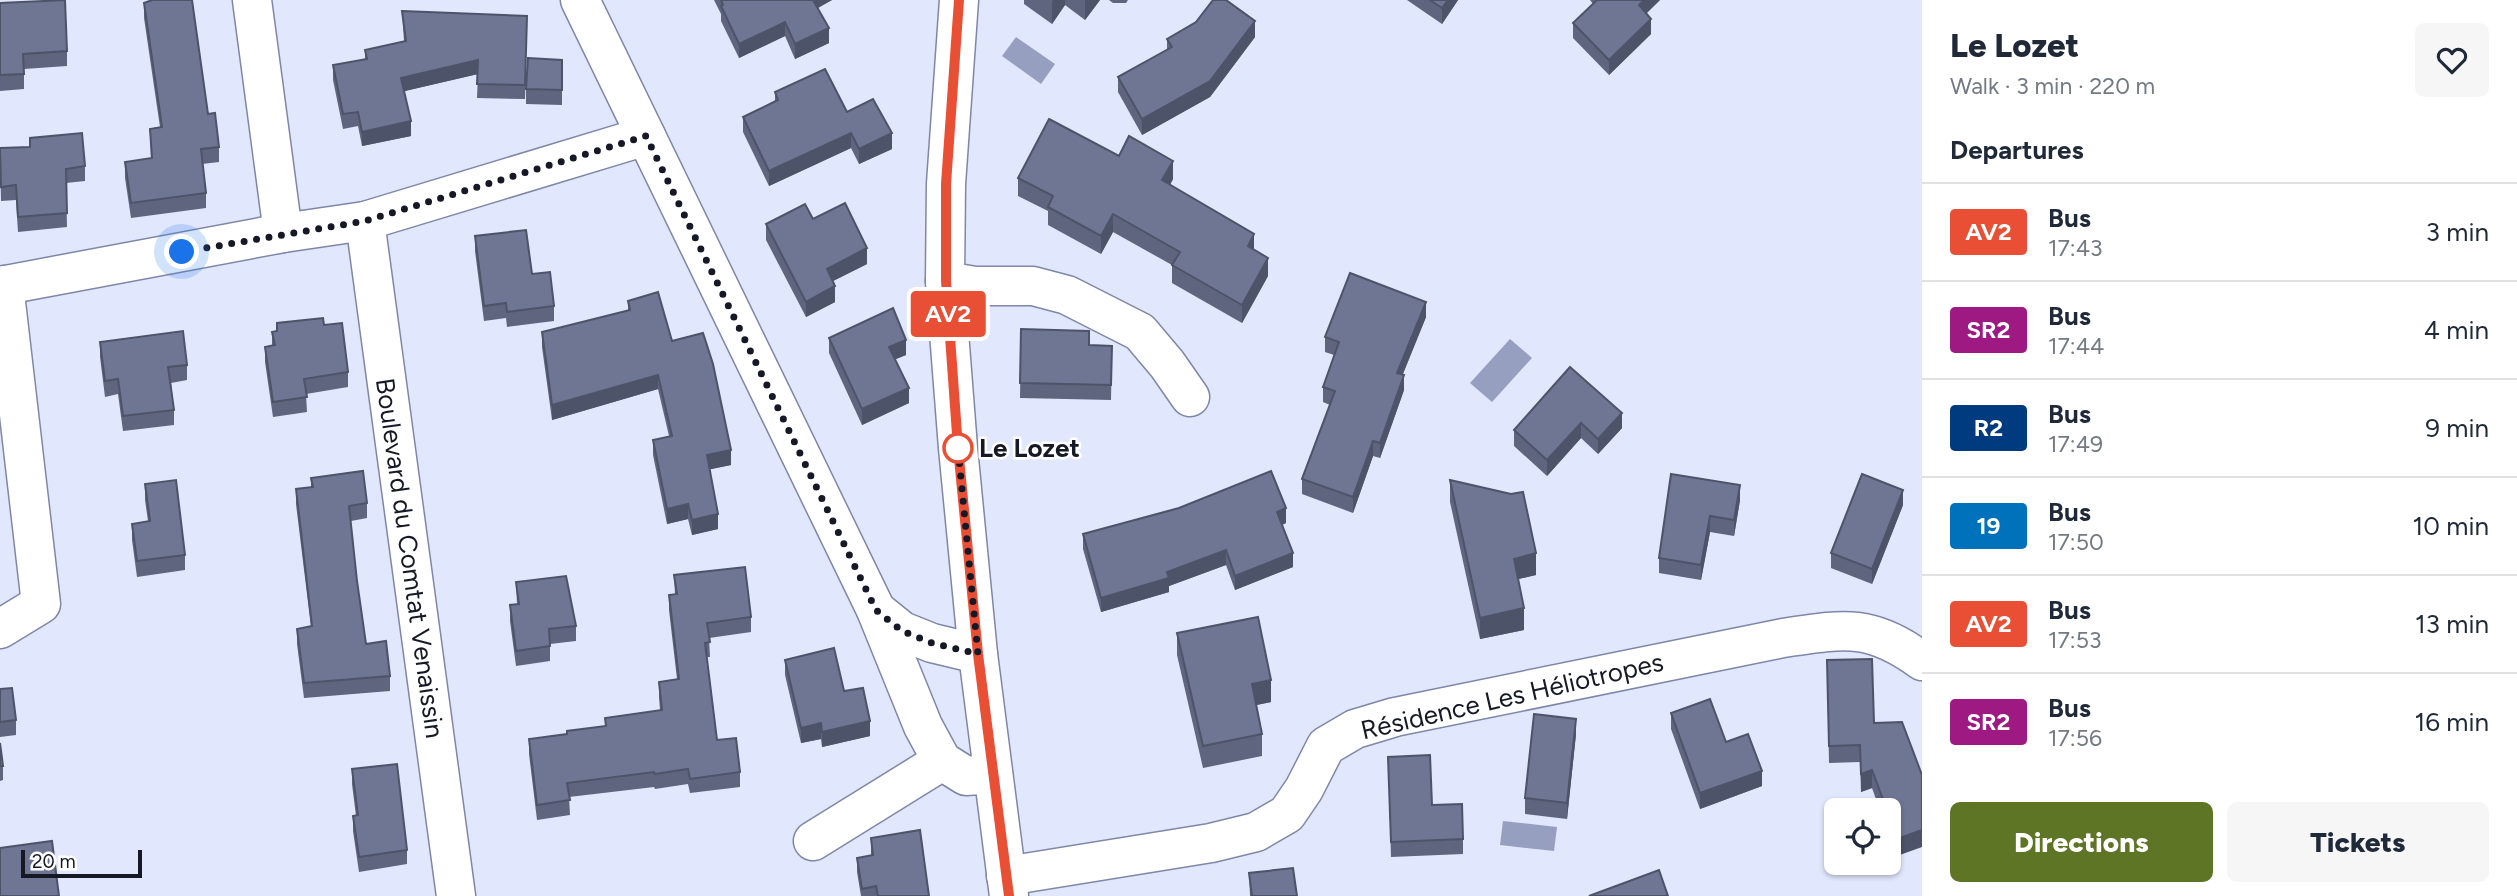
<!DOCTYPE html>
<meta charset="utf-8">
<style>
:root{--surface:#fff;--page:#f6f6f7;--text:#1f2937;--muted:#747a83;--line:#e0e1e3;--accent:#5f7526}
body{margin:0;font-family:Figtree,sans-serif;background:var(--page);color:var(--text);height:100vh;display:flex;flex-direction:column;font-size:26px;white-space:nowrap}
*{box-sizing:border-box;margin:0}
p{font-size:23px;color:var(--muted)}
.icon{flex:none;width:38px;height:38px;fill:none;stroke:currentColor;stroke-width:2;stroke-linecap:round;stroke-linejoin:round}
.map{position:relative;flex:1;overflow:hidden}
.side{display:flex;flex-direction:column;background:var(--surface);width:595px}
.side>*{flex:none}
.badge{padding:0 14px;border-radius:5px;font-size:24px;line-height:46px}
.controls{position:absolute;left:1824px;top:798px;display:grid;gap:14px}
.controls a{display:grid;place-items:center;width:77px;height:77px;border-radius:10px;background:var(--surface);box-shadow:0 2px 5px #0004;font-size:35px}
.scale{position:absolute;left:21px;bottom:18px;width:121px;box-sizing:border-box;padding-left:7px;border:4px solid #161925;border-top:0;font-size:19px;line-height:24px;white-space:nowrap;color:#161925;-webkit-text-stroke:5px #fff;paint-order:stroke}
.you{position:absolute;width:35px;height:35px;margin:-18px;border:5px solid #fff;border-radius:50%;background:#1a73e8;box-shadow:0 0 0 10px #1a73e833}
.map>.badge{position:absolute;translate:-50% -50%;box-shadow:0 0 0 4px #fff}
h2{padding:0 28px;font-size:26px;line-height:63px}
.round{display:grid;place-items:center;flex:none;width:74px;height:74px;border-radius:10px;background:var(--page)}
.head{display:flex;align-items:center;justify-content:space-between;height:119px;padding:0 28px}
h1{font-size:33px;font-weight:800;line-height:52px}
.action{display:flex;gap:14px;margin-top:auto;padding:14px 28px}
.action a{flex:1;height:80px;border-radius:10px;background:var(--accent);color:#fff;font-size:28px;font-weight:800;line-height:80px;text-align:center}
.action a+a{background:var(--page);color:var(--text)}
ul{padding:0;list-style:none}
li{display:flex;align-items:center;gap:21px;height:98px;padding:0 28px;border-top:2px solid var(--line)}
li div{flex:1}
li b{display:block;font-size:26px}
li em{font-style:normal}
li .badge{min-width:77px;font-weight:700;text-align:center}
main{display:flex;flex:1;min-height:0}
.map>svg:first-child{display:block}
.water{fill:#969fbf}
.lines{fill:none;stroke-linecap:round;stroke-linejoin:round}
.minor-casing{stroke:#7f87a8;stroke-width:41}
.tertiary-casing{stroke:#7f87a8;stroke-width:41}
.minor{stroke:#fff;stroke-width:38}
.tertiary{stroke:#fff;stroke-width:38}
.wall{fill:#5f657f}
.shaded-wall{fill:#4d5368}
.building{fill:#6e7694;stroke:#4d5368;stroke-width:2}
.line-casing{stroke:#fff;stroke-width:16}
.line{stroke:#e94f35;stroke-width:10}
.walk{stroke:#161925;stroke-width:7;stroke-dasharray:0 12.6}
.stop-dot{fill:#fff;stroke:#e94f35;stroke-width:3.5}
.labels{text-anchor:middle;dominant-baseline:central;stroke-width:5;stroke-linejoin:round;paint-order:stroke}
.stop-label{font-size:26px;font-weight:bold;fill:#161925;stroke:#fff;text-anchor:start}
.street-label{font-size:26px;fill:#161925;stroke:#fff}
</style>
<main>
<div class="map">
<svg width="1922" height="896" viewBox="0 0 1922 896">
<rect width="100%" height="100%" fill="#e1e7fd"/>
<g class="water">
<path d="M1016 37 1055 64 1041 84 1002 56Z"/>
<path d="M1510 339 1532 358 1492 402 1470 383Z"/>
<path d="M1503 821 1557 827 1554 851 1500 845Z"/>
</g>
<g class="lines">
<g class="minor-casing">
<g id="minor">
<path d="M252 0 283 233"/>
<path d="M365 221 456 896"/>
<path d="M945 281 975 286H1033L1067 295 1140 332 1167 364 1190 397"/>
<path d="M0 286 283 233 365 221 646 136"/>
<path d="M0 629 41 604 4 285"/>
<path d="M813 841 942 761"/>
<path d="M1006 876 1211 843 1256 832 1287 814 1304 789 1326 746 1355 729 1395 717 1783 638C1844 629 1870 623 1922 661"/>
</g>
</g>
<g class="tertiary-casing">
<g id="tertiary">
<path d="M580 0 876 610 923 726 942 761 966 776 993 774"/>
<path d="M959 0 946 184 945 281 958 448 978 654 1009 896"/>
<path d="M876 610 902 631 932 643 978 654"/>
</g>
</g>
<use href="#minor" class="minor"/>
<use href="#tertiary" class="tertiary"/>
</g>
<g class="wall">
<path d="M151 0H192L208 114 219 147V162L202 164 206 193V208L131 218 125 178V162L151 158 150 129 160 127 144 18V3L151 1Z"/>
<path d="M714 0H832L817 8 829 43 795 59 785 36 739 58 721 21V14Z"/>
<path d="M1024 0H1100L1085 20 1065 5 1052 24 1024 4Z"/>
<path d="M1109 0H1128L1126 3H1113Z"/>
<path d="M1407 0H1458L1442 24Z"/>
<path d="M1590 0H1660L1646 13 1651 34 1609 75 1573 38V23L1593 4Z"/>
<path d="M0 3 67 51V66L24 69V89L0 91Z"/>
<path d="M402 11 527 16 525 99 477 98 478 74 404 91 411 136 362 146 358 126 343 129 333 80V65L365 59V50L404 41Z"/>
<path d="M1255 37 1210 97 1142 135 1118 92V77L1167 50V39Z"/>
<path d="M562 60V105L526 104V89Z"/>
<path d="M775 92 847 112 892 149 859 164 851 148 769 186 743 132V117L775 102Z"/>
<path d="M0 148 85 166V181L66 183 67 227 18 232 16 200 1 201Z"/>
<path d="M1119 156 1173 179 1170 185 1254 250 1268 276 1242 323 1172 283V265L1113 232 1101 254 1048 225V211L1018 196V178Z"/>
<path d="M813 219 867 264 833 281 835 302 806 317 766 240V224Z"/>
<path d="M475 236 532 274 554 306V321L507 327 506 318 484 321 475 251Z"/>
<path d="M628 301 672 341 731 465 710 469 718 529 692 535 688 519 667 524 653 455V440L669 436 658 389 552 420 542 347V332L628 310Z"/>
<path d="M1426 317 1403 374 1404 390 1380 458 1373 456 1353 513 1302 494V479L1330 405 1323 402V387L1334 355 1325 352V337Z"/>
<path d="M324 325 348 372V387L306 394 307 412 273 417 265 362V347L272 345V332Z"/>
<path d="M1021 329 1089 345 1112 346 1111 400 1020 398Z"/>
<path d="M829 338 906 355 895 359 909 403 862 425 829 353Z"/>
<path d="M100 342 187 365V380L171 383 174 410V425L123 431 118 394 105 397 100 357Z"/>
<path d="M1622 413V428L1598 454 1581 438 1547 476 1514 446V430Z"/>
<path d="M1671 474 1740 500 1734 536 1710 532 1701 580 1659 573V558Z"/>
<path d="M311 478 367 503V518L351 521 357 581 366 644 390 676V691L304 698 297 644V629L311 627 296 504V489L311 487Z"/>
<path d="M1450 480 1536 575 1518 579 1524 630 1480 639 1450 502Z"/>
<path d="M145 484 185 555V570L137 577 132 540V524L148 521 145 500Z"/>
<path d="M1903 505 1872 584 1831 568V553Z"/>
<path d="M1286 523 1282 525 1293 567 1235 590 1226 565 1169 586V592L1101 612 1083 549V534Z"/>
<path d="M674 575 751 617V632L709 638 710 657H707L717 740 740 772V787L690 793 688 784 655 789 654 787 569 797 570 815 537 820 529 754V739L567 734 605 726 660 710 659 697V682L677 679 669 610V595L675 594Z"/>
<path d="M516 582 576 626V641L550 644V661L516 666 510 621V605L517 604Z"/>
<path d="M1177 633 1271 702 1256 705 1262 734V756L1203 768 1177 655Z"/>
<path d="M785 660 844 691 870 736 822 747 821 739 801 743 785 675Z"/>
<path d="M1827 660 1874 723 1922 775 1897 856 1888 833V810H1880L1872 788 1861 792 1860 762 1829 763Z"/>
<path d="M0 689 16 720V735L0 737Z"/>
<path d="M1671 713 1726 742 1762 786 1700 809 1671 729Z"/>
<path d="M1576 734 1567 819 1525 814V798Z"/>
<path d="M0 743 3 766V780L0 781Z"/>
<path d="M1388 757 1463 839V854L1391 857Z"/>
<path d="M352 769 407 850V864L359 872 353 831V816H356L352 784Z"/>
<path d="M871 838 929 896H861L857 872V858L871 855Z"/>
<path d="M1249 873 1297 896H1250Z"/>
</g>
<g class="shaded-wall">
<path d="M811 0H832L811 12Z"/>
<path d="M1053 0H1065V5L1052 24V2Z"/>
<path d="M1085 0H1100L1085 20Z"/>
<path d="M1448 0H1458L1442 24V8Z"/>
<path d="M1644 0H1660L1639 21V5Z"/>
<path d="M1651 19V34L1609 75V60Z"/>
<path d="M1255 21V37L1210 97 1142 135V119Z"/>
<path d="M785 22V36L739 58V44Z"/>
<path d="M829 28V43L795 59V44Z"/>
<path d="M478 60V74L401 92V78Z"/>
<path d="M411 121V136L362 146V132Z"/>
<path d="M851 133V148L769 186V171Z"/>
<path d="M892 133V149L859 164V149Z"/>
<path d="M1173 161V179L1162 198V180Z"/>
<path d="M1113 214V232L1101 254V236Z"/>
<path d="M1254 234V252L1248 246Z"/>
<path d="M867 248V264L827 284V269Z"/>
<path d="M1268 258V276L1242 323V305Z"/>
<path d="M835 286V302L806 317V302Z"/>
<path d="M1426 302V317L1397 388V373Z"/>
<path d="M906 340V355L889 362V347Z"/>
<path d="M658 375V389L552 420V405Z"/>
<path d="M1404 375V390L1380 458V443Z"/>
<path d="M909 388V403L862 425V409Z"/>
<path d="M1622 413V428L1598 454V439Z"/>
<path d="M1581 423V438L1547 476V460Z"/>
<path d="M1373 441V456L1353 513V497Z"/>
<path d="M731 450V465L707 470V455Z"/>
<path d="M1740 485V500L1734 536V520Z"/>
<path d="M1903 490V505L1872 584V569Z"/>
<path d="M688 504V519L667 524V509Z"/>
<path d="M1286 508V523L1277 527V512Z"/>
<path d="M718 514V529L692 535V520Z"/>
<path d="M1710 516V532L1701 580V565Z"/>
<path d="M1226 550V565L1169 586V592L1101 612V598L1167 572Z"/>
<path d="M1293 553V567L1235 590V576Z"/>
<path d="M1536 553V575L1514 580V559Z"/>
<path d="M1524 608V630L1480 639V618Z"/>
<path d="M1271 680V702L1252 706V684Z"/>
<path d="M1576 719V734L1567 819V803Z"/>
<path d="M870 721V736L822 747V732Z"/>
<path d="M821 723V739L801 743V728Z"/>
<path d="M1872 770V788L1861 792V774Z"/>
<path d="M1762 771V786L1700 809V793Z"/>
<path d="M1922 830V847L1897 856V839Z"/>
</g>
<g class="building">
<path d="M65 0 67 51 23 54 24 74 0 75V3Z"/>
<path d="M152 0H192L208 114 215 113 219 147 201 149 206 193 131 203 125 162 152 158 150 129 162 127 144 3Z"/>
<path d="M721 0H813L829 28 795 44 785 22 739 44 721 6 723 5Z"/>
<path d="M1213 0H1226L1255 21 1210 81 1142 119 1118 77 1172 47 1167 39 1196 22Z"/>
<path d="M1430 0H1448L1442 8Z"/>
<path d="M1597 0H1644L1639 5 1651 19 1609 60 1573 23Z"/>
<path d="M402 11 527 16 525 85 477 84 478 60 401 78 411 121 362 132 358 112 343 114 333 65 367 59 365 50 406 41Z"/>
<path d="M528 58 562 60V90L526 89Z"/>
<path d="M825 69 847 112 873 99 892 133 859 149 851 133 769 171 743 117 778 100 775 92Z"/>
<path d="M1049 119 1119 156 1129 136 1173 161 1162 180 1254 234 1248 246 1268 258 1242 305 1172 265 1180 252 1113 214 1101 236 1048 207 1053 196 1018 178Z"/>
<path d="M82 133 85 166 66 169 67 213 18 217 16 185 1 187 0 148 30 147V138Z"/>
<path d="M845 203 867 248 827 269 835 286 806 302 766 224 805 204 813 219Z"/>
<path d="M526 230 532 274 550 272 554 306 507 312 506 303 484 306 475 236Z"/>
<path d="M1350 273 1426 302 1397 373 1404 375 1380 443 1373 441 1353 497 1302 479 1335 391 1323 387 1339 342 1325 337Z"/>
<path d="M658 292 672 341 703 333 713 364 731 450 707 455 718 514 692 520 688 504 667 509 653 440 672 436 658 375 552 405 542 332 630 310 628 301Z"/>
<path d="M893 308 906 340 889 347 909 388 862 409 829 338Z"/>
<path d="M323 318 324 325 342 323 348 372 304 379 307 397 273 402 265 347 275 345 272 332 277 331V323Z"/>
<path d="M1021 329 1089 331V345L1112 346 1111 385 1020 383Z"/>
<path d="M183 331 187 365 168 367 174 410 123 416 118 379 105 381 100 342Z"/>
<path d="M1570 367 1622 413 1598 439 1581 423 1547 460 1514 430Z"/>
<path d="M363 471 367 503 349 506 357 581 366 644 386 641 390 676 304 683 297 629 312 626 296 489 313 487 311 478Z"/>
<path d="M1271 471 1286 508 1277 512 1293 553 1235 576 1226 550 1167 572 1169 578 1101 598 1083 534 1179 508Z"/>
<path d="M1671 474 1740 485 1734 520 1710 516 1701 565 1659 558Z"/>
<path d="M1862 474 1903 490 1872 569 1831 553Z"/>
<path d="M176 480 185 555 137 561 132 524 150 521 145 484Z"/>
<path d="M1450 480 1511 494 1523 492 1536 553 1514 559 1524 608 1480 618Z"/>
<path d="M745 567 751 617 707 623 710 642 705 643 717 740 736 738 740 772 690 779 688 769 655 774 654 772 567 783 570 800 537 805 529 739 567 734V731L606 726 605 718 662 710 659 682 679 679 669 595 677 594 674 575Z"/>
<path d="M566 576 576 626 549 629 550 646 516 651 510 605 519 604 516 582Z"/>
<path d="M1258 617 1271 680 1252 684 1262 734 1203 746 1177 633Z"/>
<path d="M834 648 844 691 863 688 870 721 822 732 821 723 801 728 785 660Z"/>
<path d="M1872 659 1874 723 1902 722 1922 775V830L1897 839 1888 815V810H1887L1872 770 1861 774 1860 745 1829 746 1827 660Z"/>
<path d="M12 688 16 720 0 722V689Z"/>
<path d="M1710 699 1726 742 1748 734 1762 771 1700 793 1671 713Z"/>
<path d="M1534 714 1576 719 1567 803 1525 798Z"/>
<path d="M0 743 3 766H0Z"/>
<path d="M1430 755 1432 805 1462 804 1463 839 1391 842 1388 757Z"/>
<path d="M397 764 407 850 359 857 353 816 358 815 352 769Z"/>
<path d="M920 830 929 896H878L876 886 862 889 857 858 873 855 871 838Z"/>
<path d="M52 841 59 896H0V848Z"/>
<path d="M1293 868 1297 896H1252L1249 873Z"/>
<path d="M1659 870 1668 896H1589Z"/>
</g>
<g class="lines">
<g class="line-casing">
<path id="line" d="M959 0 946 184V281L958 448 978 654 1009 896"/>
</g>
<use href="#line" class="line"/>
<path class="walk" d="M182 252 365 221 646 136 876 610 902 631 932 643 978 654 958 448"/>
</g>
<circle class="stop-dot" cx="958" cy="448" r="14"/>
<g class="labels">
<g class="stop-label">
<text x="979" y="448">Le Lozet</text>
</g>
<g class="street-label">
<text transform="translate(410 558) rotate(82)">Boulevard du Comtat Venaissin</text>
<text transform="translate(1512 696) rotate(-13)">Résidence Les Héliotropes</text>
</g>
</g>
</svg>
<div class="controls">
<a><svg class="icon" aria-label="locate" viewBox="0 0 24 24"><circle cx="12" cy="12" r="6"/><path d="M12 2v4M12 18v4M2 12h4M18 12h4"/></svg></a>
</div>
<div class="scale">20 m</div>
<div class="you" style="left:182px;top:252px"></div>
<b class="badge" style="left:948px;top:314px;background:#e94f35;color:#fff">AV2</b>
</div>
<section class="side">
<div class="head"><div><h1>Le Lozet</h1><p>Walk · 3 min · 220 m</p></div><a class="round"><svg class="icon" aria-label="heart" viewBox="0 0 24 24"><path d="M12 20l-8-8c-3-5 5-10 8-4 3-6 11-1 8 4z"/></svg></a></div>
<h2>Departures</h2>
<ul>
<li><span class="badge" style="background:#e94f35;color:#fff">AV2</span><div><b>Bus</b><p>17:43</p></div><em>3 min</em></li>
<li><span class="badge" style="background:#9e1981;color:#fff">SR2</span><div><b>Bus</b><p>17:44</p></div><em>4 min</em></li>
<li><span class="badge" style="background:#003b80;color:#fff">R2</span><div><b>Bus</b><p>17:49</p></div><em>9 min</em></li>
<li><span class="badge" style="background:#0072bc;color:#fff">19</span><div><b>Bus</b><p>17:50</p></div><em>10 min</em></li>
<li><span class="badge" style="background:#e94f35;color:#fff">AV2</span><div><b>Bus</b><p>17:53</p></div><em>13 min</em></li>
<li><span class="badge" style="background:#9e1981;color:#fff">SR2</span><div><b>Bus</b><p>17:56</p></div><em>16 min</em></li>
</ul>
<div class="action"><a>Directions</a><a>Tickets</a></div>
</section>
</main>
